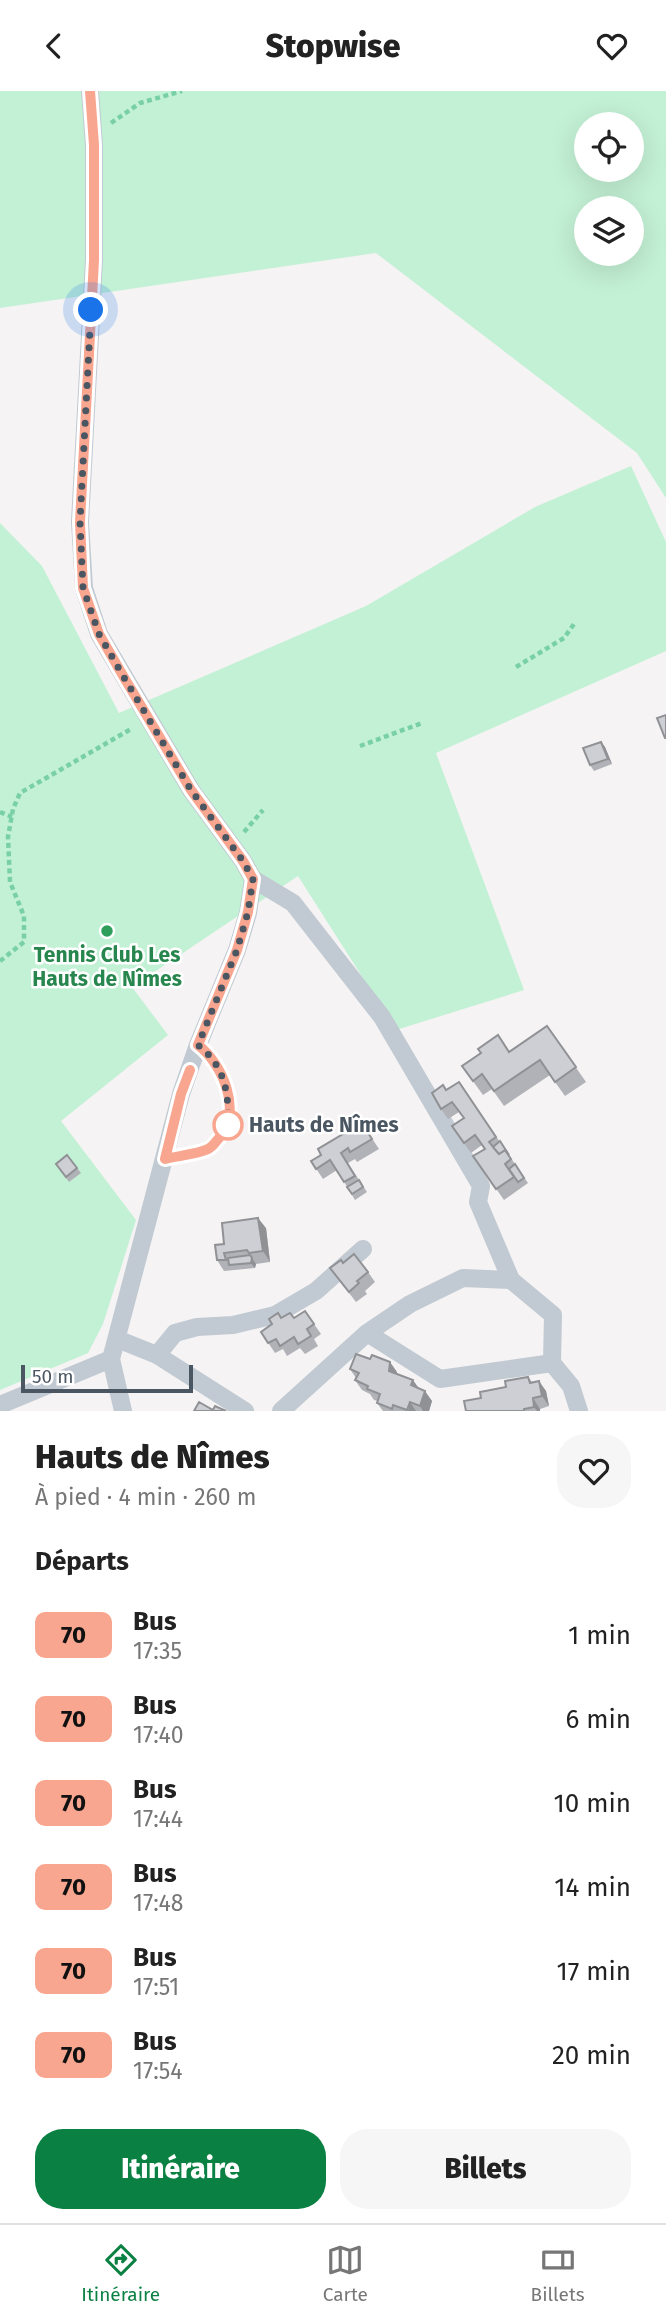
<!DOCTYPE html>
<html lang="fr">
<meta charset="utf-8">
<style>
:root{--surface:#fff;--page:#f6f6f6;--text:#222;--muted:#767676;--line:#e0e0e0;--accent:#0b8043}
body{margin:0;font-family:"Fira Sans",sans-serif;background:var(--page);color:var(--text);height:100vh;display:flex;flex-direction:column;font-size:26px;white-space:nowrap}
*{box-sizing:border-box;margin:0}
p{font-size:23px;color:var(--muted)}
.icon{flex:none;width:38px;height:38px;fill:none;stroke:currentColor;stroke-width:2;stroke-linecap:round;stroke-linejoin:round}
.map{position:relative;height:1320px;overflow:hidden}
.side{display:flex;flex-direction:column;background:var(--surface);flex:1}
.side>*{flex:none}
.badge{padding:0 14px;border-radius:10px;font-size:24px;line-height:46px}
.tools{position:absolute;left:574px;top:21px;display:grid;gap:14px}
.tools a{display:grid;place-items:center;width:70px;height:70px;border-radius:50%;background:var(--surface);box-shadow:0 7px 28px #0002;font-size:35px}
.scale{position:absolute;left:21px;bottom:18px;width:172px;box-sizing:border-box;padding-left:7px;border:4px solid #4a5661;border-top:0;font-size:19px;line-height:24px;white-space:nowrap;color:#4a5661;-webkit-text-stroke:5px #fff;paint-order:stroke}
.you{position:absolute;width:35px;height:35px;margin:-18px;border:5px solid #fff;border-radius:50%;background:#1a73e8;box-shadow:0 0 0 10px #1a73e833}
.map>.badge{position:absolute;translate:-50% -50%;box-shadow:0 0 0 4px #fff}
h2{padding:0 35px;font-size:26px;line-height:63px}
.round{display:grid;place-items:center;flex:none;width:74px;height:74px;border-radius:28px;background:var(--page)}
.overview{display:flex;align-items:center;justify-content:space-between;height:119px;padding:0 35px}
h1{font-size:33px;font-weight:800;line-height:52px}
.cta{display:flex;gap:14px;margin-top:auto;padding:14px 35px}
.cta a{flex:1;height:80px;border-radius:28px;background:var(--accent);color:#fff;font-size:28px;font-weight:800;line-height:80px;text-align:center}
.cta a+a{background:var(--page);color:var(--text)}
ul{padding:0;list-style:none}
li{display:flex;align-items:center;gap:21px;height:84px;padding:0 35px}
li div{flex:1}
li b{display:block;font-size:26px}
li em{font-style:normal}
li .badge{min-width:77px;font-weight:700;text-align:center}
header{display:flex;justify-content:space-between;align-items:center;height:91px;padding:0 35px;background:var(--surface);font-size:32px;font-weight:800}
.dock{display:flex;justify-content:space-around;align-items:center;height:98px;border-top:2px solid var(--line);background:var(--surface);font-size:19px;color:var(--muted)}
.dock a{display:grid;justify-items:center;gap:4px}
.dock .selected{color:var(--accent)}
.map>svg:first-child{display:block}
.green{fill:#c3f1d5;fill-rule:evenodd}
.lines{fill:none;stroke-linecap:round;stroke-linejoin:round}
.path{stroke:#7ad0a6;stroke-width:4.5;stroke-dasharray:5 3.5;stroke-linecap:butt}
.service{stroke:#c1cad2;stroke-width:9}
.minor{stroke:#c1cad2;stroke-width:18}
.wall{fill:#b0b2b7}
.shaded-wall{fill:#909195}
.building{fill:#cdcfd5;stroke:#909195;stroke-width:2}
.line-casing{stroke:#fff;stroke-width:16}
.line{stroke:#f9a690;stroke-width:10}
.walk{stroke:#4a5661;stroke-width:7;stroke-dasharray:0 12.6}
.leisure-dot{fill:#2e9e5b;stroke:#fff;stroke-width:2.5}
.stop-dot{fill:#fff;stroke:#f9a690;stroke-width:3.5}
.labels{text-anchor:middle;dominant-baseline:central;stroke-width:5;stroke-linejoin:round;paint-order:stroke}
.leisure-label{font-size:21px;font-weight:bold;fill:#27864d;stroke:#fff}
.stop-label{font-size:21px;font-weight:bold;fill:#4a5661;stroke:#fff;text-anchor:start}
</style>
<header><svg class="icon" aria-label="back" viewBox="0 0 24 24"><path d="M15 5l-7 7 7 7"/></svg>Stopwise<svg class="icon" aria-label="heart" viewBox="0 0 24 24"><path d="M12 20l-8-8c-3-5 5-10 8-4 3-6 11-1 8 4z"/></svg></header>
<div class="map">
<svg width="666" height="1320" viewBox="0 0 666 1320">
<rect width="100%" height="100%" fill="#f5f3f3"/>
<g class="green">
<path d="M0 0H666V407L637 362 376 162 0 217ZM586 33H632V79H586ZM586 117H632V163H586Z"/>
<path d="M631 375 666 451V560L436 662 524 899 396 939 298 785 132 896 168 944 61 1030 136 1129 103 1233 88 1262 0 1299V432L42 475 119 622 366 515 535 416Z"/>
</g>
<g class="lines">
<g class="path">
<path d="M111 32 140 12 182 0"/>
<path d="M516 576 564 547 574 533"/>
<path d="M360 655 422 632"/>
<path d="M0 721 12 726"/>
<path d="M244 741 263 719"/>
<path d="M0 870 24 851V825L10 791 8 746 13 718 20 702 131 638"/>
</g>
<path class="service" d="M165 1068C177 1065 198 1063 208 1058 213 1056 216 1050 220 1046 242 1020 223 973 198 954"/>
<g class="minor">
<path d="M253 788 293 812 382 926 481 1095 478 1111 511 1189"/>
<path d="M117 1248 157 1264 245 1320"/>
<path d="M157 1264 175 1242 197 1236 233 1234 275 1224 316 1200 363 1158"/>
<path d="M111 1268 123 1320"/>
<path d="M552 1272 571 1295 579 1320"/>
<path d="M0 1314 111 1268 181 1003 198 954 237 859 248 822 253 788 243 770 191 699 99 543 84 497 80 431 94 169V54L90 0"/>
<path d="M281 1320 367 1242 410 1213 463 1187 511 1189 553 1224 552 1272 440 1288 367 1242"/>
</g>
</g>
<g class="wall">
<path d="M601 651 605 656 612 673 594 680 590 674Z"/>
<path d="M547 935 586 991 565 1005 550 984 504 1015 492 998 483 1004 462 975 481 962 509 960Z"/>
<path d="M459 991 528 1092 504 1109 473 1065 484 1058 482 1054 471 1062 452 1035 464 1027 459 1021 448 1028 441 1018Z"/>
<path d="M359 1028 379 1058 357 1071 355 1068 348 1072 367 1101 355 1109 337 1079 323 1088 311 1070 321 1064 353 1037Z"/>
<path d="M67 1064 81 1082 69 1091 56 1073Z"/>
<path d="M266 1137 270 1171 256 1173 255 1177 224 1180 217 1169 224 1153Z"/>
<path d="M343 1172 368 1181 375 1191 365 1200 367 1203 356 1211 330 1177Z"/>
<path d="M305 1220 321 1243 314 1248 318 1255 305 1263 300 1257 287 1265 283 1258 275 1262 261 1241 282 1227H294Z"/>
<path d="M350 1278 397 1281V1283L419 1297 432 1310 429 1320H383L377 1312 378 1310 374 1309 370 1303 362 1299 355 1289 356 1287Z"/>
<path d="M528 1286 532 1291 546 1300 549 1315 540 1318V1320H466L481 1307Z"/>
</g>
<g class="shaded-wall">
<path d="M601 651 605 656 612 673 608 668Z"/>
<path d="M258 1127 266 1137 270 1171 263 1160Z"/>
<path d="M252 1167 256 1173 255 1177 251 1172Z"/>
<path d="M390 1271 397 1281V1290L389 1280Z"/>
<path d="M413 1289 420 1299 411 1294Z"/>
<path d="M539 1290 546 1300 549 1315 542 1305Z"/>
<path d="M425 1300 432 1310 429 1320H423L420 1315Z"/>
<path d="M533 1307 540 1318V1320H537L534 1316Z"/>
<path d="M410 1311 416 1320H408Z"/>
</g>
<g class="building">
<path d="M666 624V647H665L657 627Z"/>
<path d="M601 651 608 668 590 674 583 657Z"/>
<path d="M547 935 576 976 555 991 540 969 494 1000 482 983 473 990 462 975 481 962 478 958 498 944 509 961Z"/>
<path d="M459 991 496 1046 489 1051 499 1063 505 1059 511 1068 505 1073 514 1086 496 1098 473 1065 485 1058 475 1044 464 1052 452 1035 464 1027 452 1011 441 1018 432 1002 443 994 446 999Z"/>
<path d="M359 1028 372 1048 350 1061 348 1057 341 1062 355 1085 344 1091 330 1069 316 1078 311 1070 321 1064 318 1058 353 1037 350 1033Z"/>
<path d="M500 1050 509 1064 505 1059 499 1063 493 1056Z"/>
<path d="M67 1064 77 1077 66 1086 56 1073Z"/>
<path d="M515 1073 524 1087 518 1091 509 1078Z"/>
<path d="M359 1089 363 1096 352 1103 347 1096Z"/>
<path d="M258 1127 263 1160 249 1162 247 1159 224 1162 226 1169H217L215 1154 224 1153 222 1132Z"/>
<path d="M354 1163 368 1181 357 1190 359 1192 349 1201 330 1177 341 1169 343 1172Z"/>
<path d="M250 1164 252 1167 251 1172 229 1174 228 1167Z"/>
<path d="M305 1220 314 1233 307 1238 311 1245 298 1253 294 1246 280 1255 276 1248 268 1252 261 1241 272 1233 269 1228 278 1222 281 1227 290 1222 294 1227Z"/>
<path d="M356 1263 370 1268 372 1264 390 1271 389 1280 413 1289 411 1294 425 1300 420 1315 410 1311 407 1319 393 1314 392 1318 377 1312 380 1303 367 1298 368 1295 355 1289 359 1282 350 1278Z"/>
<path d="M528 1286 530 1292 539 1290 542 1305 533 1307 534 1316 524 1318V1320H466L464 1310 481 1307 480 1301 506 1296 505 1290Z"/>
<path d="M199 1311 213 1319 215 1315 226 1320H194Z"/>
</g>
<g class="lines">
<g class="line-casing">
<path id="line" d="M90 0 94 54V169L80 431 83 497 99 543 122 583 191 699 243 770 253 788 248 821 237 859 198 954C223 973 242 1020 220 1046 216 1050 213 1056 208 1058 198 1063 177 1065 165 1068L181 1003 190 979"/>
</g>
<use href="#line" class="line"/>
<path class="walk" d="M91 219 80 431 83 497 99 543 122 583 191 699 243 770 253 788 248 821 237 859 198 954C226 976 229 1003 228 1036V1034"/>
</g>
<circle class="leisure-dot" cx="107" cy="840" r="7"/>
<circle class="stop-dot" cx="228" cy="1034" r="14"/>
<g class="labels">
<g class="leisure-label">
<text x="107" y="864">Tennis Club Les<tspan x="107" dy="24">Hauts de Nîmes</tspan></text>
</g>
<g class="stop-label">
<text x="249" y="1034">Hauts de Nîmes</text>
</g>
</g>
</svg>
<div class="tools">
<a><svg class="icon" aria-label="locate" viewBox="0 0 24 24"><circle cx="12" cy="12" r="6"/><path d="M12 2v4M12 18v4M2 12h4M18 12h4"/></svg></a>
<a><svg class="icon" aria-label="layers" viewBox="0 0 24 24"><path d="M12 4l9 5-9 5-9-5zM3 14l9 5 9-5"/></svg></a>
</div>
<div class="scale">50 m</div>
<div class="you" style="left:91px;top:219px"></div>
</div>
<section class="side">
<div class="overview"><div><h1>Hauts de Nîmes</h1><p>À pied · 4 min · 260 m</p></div><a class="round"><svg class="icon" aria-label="heart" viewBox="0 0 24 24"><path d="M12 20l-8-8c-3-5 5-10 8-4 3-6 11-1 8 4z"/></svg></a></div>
<h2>Départs</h2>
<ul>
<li><span class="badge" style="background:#f9a690;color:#111">70</span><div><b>Bus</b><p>17:35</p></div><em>1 min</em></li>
<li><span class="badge" style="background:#f9a690;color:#111">70</span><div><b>Bus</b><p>17:40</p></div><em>6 min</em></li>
<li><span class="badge" style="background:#f9a690;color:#111">70</span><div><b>Bus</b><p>17:44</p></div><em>10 min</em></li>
<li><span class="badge" style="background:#f9a690;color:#111">70</span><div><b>Bus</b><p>17:48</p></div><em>14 min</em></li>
<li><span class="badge" style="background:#f9a690;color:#111">70</span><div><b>Bus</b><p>17:51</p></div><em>17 min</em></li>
<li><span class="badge" style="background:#f9a690;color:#111">70</span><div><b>Bus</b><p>17:54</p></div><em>20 min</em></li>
</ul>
<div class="cta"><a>Itinéraire</a><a>Billets</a></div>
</section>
<nav class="dock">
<a class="selected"><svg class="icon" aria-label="directions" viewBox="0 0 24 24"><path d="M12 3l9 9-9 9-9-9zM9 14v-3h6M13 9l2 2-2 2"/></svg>Itinéraire</a>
<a><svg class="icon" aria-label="map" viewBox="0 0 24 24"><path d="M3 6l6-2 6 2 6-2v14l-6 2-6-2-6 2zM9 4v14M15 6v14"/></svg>Carte</a>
<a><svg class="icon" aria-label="tickets" viewBox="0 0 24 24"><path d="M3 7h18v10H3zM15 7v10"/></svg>Billets</a>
</nav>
